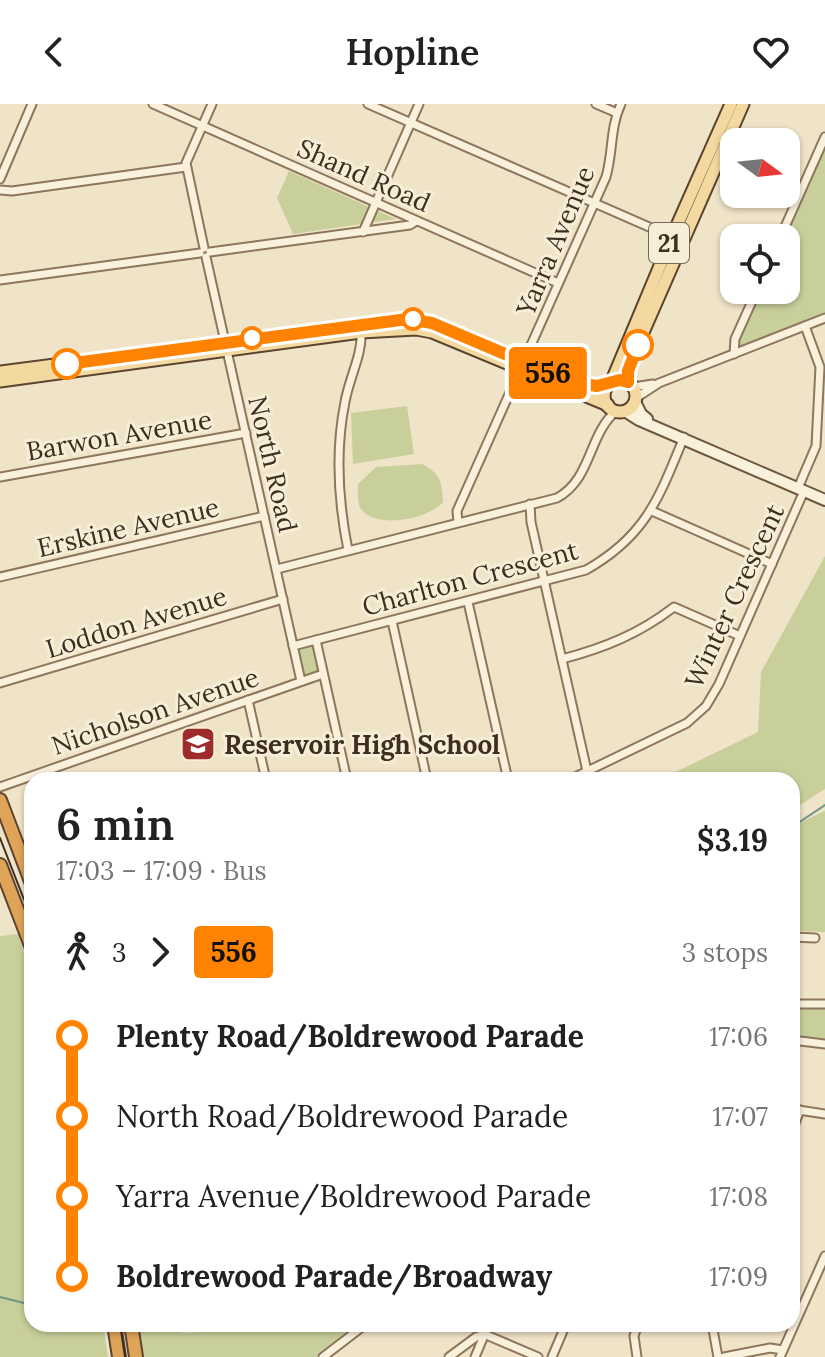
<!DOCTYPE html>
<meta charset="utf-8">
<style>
:root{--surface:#fff;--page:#f6f6f6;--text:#222;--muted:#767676}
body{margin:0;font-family:Lora,serif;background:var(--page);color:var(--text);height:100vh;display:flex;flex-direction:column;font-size:30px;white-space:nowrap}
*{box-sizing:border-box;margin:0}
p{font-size:26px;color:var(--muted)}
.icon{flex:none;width:44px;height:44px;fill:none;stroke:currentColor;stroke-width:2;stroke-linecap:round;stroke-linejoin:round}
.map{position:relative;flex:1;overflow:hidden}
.side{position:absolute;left:24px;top:668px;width:776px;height:560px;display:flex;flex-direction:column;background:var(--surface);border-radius:24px;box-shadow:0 2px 6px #0004}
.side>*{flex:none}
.badge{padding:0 16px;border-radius:6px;font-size:28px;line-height:52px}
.needle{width:52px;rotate:105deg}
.controls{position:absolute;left:720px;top:24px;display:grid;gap:16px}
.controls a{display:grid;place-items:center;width:80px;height:80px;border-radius:16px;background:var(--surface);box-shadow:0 2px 6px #0004;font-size:40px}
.map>.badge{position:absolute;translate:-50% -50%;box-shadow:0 0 0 4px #fff}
.legs{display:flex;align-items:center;gap:12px;height:88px;padding:0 32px;font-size:26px}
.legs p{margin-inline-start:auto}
.head{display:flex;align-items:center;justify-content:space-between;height:136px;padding:0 32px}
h1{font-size:44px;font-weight:600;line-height:60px}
ul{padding:0 32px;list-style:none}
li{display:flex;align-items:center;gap:28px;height:80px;font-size:30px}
li i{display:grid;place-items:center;width:12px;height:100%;margin:0 10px;background:currentColor}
li i::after{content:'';width:20px;height:20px;margin:-10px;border:6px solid;border-radius:50%;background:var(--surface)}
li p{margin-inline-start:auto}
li:first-child i{background:linear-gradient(#0000 50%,currentColor 0)}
li:last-child i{background:linear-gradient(currentColor 50%,#0000 0)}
header{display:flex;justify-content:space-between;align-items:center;height:104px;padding:0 32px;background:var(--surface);font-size:36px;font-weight:600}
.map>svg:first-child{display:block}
.green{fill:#c9cf9b}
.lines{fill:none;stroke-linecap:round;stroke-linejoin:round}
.stream{stroke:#6f938a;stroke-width:2}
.street-casing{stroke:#8d765c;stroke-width:11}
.secondary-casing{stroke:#6f573f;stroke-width:14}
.primary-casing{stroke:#5b4430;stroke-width:15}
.highway-casing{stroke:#5b4430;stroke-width:16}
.street{stroke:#faf1dc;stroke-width:7}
.secondary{stroke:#faf1dc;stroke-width:10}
.primary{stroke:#f3d9a0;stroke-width:11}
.highway{stroke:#e0a458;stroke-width:12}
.tram{stroke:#3d2e20;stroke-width:2}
.line-1-casing{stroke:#fff;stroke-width:18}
.line-1{stroke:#ff8200;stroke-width:12}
.stop-1-dot{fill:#fff;stroke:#ff8200;stroke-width:4}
.labels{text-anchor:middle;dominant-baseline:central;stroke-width:6;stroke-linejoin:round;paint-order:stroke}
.shield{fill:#f7eed8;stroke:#756857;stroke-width:2}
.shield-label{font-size:24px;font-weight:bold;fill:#3d2e20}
.street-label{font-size:26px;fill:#3d2e20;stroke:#f7eed8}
.poi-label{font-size:26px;font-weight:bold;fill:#3d2e20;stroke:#f7eed8;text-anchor:start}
</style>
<header><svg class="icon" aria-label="back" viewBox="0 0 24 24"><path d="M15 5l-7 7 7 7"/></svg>Hopline<svg class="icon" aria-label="heart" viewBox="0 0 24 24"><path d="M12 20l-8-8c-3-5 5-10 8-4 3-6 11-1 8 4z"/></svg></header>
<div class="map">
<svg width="825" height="1253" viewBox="0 0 825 1253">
<rect width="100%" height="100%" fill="#f0e4c8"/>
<g class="green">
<path d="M825 40V210L738 246 737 237 759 186H786V134H783Z"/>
<path d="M289 67 396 115 293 130 277 94Z"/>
<path d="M407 302 414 350 353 360 351 309Z"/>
<path d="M422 360C441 370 442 378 443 398 429 415 376 426 361 405 357 399 358 389 358 380L376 363Z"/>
<path d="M825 452V685L792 706V676H659L758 628 761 568Z"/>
<path d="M316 536 323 570 301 577 293 542Z"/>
<path d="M825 707V828L792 827V726L801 718Z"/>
<path d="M18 830 32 875V1220H103L108 1253H0V832Z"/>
<path d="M792 901 825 902V938L792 933Z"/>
<path d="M135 1220 185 1229 201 1228 227 1220H346L347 1228 344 1234 319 1253H142Z"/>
</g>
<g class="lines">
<g class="stream">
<path d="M792 723 825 701"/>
<path d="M0 1193 32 1201"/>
<path d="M163 1220 176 1224 206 1220"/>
</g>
<g class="street-casing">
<g id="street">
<path d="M153 0 558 179"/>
<path d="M368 0 672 133"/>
<path d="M596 0 617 9"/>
<path d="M0 75 32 0"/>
<path d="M0 86 12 87 186 63"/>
<path d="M363 128 419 0"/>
<path d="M780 134 825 33"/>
<path d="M204 144 186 59 212 0"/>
<path d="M210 148 410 121 416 117"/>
<path d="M206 153 301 577"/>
<path d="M0 176 200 149"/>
<path d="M734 250 735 235 757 186"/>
<path d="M633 283 653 280"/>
<path d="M636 294 659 279 825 214"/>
<path d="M0 373 246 329"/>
<path d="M798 384 816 342 820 263 805 222"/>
<path d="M530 400 531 418 587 667"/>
<path d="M652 407 772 460"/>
<path d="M458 418 457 407 606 73C613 49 610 23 621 0"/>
<path d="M348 446C338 396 335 347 345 298 349 274 363 250 361 226"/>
<path d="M277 465 557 394C592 375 588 331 616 307"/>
<path d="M0 473 264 412"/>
<path d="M468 498 508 676"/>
<path d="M392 517 427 676"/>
<path d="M316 536 347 676"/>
<path d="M293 542 586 466C646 432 659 394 684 333"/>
<path d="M562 555C604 544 639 530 674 503L740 532"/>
<path d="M0 579 283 495"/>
<path d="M248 596 266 676"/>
<path d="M569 676 687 619 706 602 719 580 804 387"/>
<path d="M0 683 323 570"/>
<path d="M792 833 815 834"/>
<path d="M792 900H825"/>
<path d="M792 936 825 940"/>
<path d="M792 1005 825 1010"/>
<path d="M792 1027 800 1006"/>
<path d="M712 1220 718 1253"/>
<path d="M323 1253 366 1220"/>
<path d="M449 1253 476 1233 484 1230 538 1253"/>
<path d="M475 1253 489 1220"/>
<path d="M552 1253 566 1220"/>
<path d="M637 1253 634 1232 638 1220"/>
<path d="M724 1253 770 1244 783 1246"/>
<path d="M780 1253 825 1152"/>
</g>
</g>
<g class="secondary-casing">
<g id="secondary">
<path d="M635 298 641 310 647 315"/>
<path d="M625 307 639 316 825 396"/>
</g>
</g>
<g class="primary-casing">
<g id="primary">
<path d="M0 268 408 215 432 219 571 278 582 281 610 280"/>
<circle cx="620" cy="292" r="16"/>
<path d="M0 277 361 228 416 225 432 228 608 301"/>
<path d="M628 278 630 258 743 0"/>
<path d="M611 279 672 133 731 0"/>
</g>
</g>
<g class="highway-casing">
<g id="highway">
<path d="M0 696 32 780"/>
<path d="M0 761 32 844"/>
<path d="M114 1220 119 1253"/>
<path d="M131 1220 136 1253"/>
</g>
</g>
<use href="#street" class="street"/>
<use href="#secondary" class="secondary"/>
<use href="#primary" class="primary"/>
<use href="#highway" class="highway"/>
<g class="tram">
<path d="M0 734 32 816"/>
<path d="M120 1220 125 1253"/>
</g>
</g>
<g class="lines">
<g class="line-1-casing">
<path id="line-1" d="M67 260 408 215 432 219 571 278 597 282 620 276 628 278V267L638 241"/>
</g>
<use href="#line-1" class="line-1"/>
</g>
<defs>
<g id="school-square" transform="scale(1.8)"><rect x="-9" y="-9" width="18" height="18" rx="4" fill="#9e2a2b" stroke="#f7eed8"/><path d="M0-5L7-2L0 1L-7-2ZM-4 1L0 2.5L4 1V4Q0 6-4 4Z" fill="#fff"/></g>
</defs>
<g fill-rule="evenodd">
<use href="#school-square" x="198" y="640"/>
</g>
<g class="stop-1-dot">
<circle cx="413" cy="215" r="10"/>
<circle cx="252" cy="234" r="10"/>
<circle cx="638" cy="241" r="14"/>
<circle cx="67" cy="260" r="14"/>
</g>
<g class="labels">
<rect class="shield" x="649" y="119" width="40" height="40" rx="6"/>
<g class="shield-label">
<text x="669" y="139">21</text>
</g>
<g class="street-label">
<text transform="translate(364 71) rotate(24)">Shand Road</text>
<text transform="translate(555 137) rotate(-67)">Yarra Avenue</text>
<text transform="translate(119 331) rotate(-10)">Barwon Avenue</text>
<text transform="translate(273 360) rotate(77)">North Road</text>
<text transform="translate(128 423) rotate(-13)">Erskine Avenue</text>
<text transform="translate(470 474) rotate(-15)">Charlton Crescent</text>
<text transform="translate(734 492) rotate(-65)">Winter Crescent</text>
<text transform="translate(136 518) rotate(-17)">Loddon Avenue</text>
<text transform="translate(155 607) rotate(-19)">Nicholson Avenue</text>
</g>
<g class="poi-label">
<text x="224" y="640">Reservoir High School</text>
</g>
</g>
</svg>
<div class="controls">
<a><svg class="needle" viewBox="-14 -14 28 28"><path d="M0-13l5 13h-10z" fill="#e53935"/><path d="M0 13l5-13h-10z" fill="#767676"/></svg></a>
<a><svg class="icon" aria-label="locate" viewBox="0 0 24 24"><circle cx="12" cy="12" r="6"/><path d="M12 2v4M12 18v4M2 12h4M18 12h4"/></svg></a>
</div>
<b class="badge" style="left:548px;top:269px;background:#ff8200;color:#111">556</b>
<section class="side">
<div class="head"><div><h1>6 min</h1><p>17:03 – 17:09 · Bus</p></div><b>$3.19</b></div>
<div class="legs"><svg class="icon" aria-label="walk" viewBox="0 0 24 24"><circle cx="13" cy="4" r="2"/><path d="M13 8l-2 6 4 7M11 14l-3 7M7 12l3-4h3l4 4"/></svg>3<svg class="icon" aria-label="forward" viewBox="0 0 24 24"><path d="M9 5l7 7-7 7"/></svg><b class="badge" style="background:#ff8200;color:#111">556</b><p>3 stops</p></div>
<ul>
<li><i style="color:#ff8200"></i><b>Plenty Road/Boldrewood Parade</b><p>17:06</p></li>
<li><i style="color:#ff8200"></i><span>North Road/Boldrewood Parade</span><p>17:07</p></li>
<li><i style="color:#ff8200"></i><span>Yarra Avenue/Boldrewood Parade</span><p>17:08</p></li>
<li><i style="color:#ff8200"></i><b>Boldrewood Parade/Broadway</b><p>17:09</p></li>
</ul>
</section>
</div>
